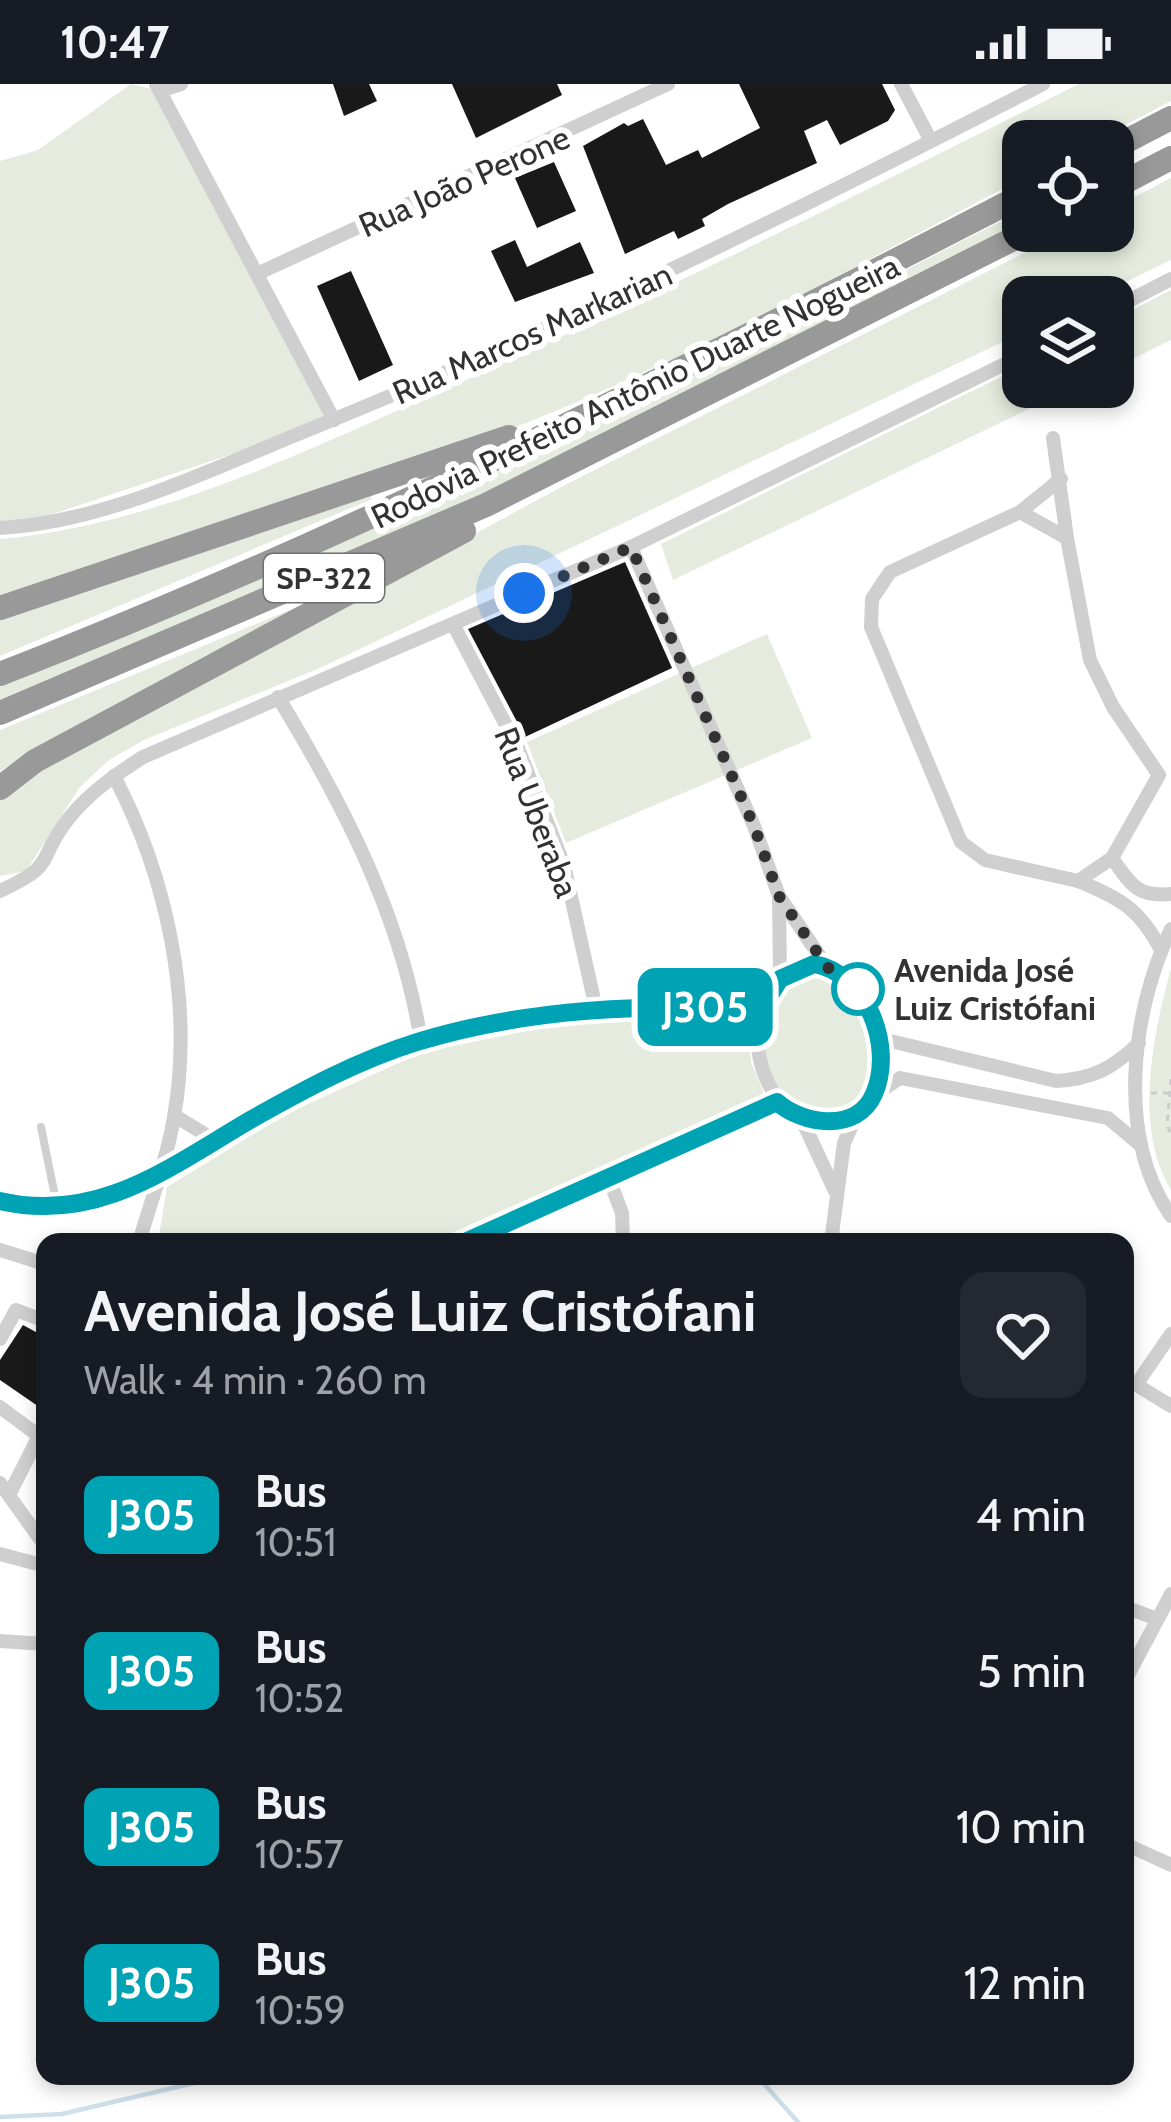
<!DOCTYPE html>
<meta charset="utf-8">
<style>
:root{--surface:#171b24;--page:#242831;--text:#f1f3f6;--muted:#9ea1a6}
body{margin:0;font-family:Cabin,sans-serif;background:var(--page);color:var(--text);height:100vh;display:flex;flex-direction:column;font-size:45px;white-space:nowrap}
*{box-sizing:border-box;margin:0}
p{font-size:39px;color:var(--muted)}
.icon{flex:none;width:66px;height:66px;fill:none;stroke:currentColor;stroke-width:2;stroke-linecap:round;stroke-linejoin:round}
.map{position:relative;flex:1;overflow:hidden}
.drawer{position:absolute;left:36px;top:1149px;width:1098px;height:852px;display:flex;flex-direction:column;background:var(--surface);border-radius:24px;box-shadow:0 6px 18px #0003}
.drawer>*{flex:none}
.badge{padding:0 24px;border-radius:18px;font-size:42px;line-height:78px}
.buttons{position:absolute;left:1002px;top:36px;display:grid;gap:24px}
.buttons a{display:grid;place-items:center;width:132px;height:132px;border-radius:24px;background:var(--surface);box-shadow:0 6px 18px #0003;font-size:60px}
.you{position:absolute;width:60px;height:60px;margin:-30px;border:9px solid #fff;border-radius:50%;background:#1a73e8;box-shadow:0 0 0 18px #1a73e833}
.map>.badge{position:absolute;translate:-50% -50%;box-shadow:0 0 0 6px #fff}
.round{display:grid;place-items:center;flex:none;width:126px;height:126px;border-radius:24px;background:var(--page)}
.overview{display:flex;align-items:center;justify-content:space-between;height:204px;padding:0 48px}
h1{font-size:57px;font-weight:800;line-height:90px}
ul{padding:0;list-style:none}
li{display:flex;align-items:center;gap:36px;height:156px;padding:0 48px}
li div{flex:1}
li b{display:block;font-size:45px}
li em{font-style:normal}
li .badge{min-width:132px;font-weight:700;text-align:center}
.status{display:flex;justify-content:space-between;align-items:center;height:84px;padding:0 60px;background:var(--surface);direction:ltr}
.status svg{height:33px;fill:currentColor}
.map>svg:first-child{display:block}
.green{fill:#e5ebde}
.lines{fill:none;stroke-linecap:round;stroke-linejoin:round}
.stream{stroke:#cfe0ec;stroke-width:4.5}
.building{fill:#191919}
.path{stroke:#ccc;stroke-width:3;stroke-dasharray:6 6;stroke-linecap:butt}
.lane{stroke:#cfcfcf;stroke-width:8}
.street{stroke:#cfcfcf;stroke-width:14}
.highway{stroke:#999;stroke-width:24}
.line-casing{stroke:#fff;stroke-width:27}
.line{stroke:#00a3b4;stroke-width:18}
.walk{stroke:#323232;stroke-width:12;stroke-dasharray:0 21.6}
.stop-dot{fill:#fff;stroke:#00a3b4;stroke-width:6}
.labels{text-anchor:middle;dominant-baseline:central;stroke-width:12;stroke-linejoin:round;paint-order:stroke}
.shield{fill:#fff;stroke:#707070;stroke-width:3}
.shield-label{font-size:30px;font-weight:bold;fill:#323232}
.street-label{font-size:33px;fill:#323232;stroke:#fff}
.stop-label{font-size:33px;font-weight:bold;fill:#323232;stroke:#fff;text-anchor:start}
</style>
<div class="status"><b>10:47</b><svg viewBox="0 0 49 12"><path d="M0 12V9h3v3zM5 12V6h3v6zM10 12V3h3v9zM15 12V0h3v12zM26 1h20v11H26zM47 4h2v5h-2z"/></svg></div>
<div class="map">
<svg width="1171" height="2038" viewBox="0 0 1171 2038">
<rect width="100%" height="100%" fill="#fff"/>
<g class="green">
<path d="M131 0 160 7 334 336 11 444 0 443V77L38 66Z"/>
<path d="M1079 0H1171V17L1094 57H1023V94C859 180 697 271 526 339 354 408 175 459 0 517V455C149 442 295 372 430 312 650 215 864 107 1079 0Z"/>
<path d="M1171 94V176L1095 213H1023V248L322 583 144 656 109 676 80 703 26 787 0 792V716L33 689 565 401 1068 147H1113V124Z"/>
<path d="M1023 126V140L440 431 0 618V603C349 459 688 299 1023 126Z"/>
<path d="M1171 206V256L1113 285V236Z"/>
<path d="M1023 282V303H1075L673 496 661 460Z"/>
<path d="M370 410 372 415 0 572V532Z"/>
<path d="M343 504 212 574 208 570 0 687V646Z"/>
<path d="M767 550 812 654 566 759 527 658Z"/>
<path d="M813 885 845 896 874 959 870 1010C857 1017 842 1030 828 1034 780 1047 753 963 764 928 771 905 793 894 813 885Z"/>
<path d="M1171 885V1106C1133 1045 1153 949 1171 885Z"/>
<path d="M596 933 747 934 751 978 765 1012 431 1158H158L167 1103 288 1029 423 968Z"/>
</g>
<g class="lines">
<g class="stream">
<path d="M757 1992 798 2038"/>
<path d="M0 2033 62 2030 224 1992"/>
</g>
</g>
<g class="building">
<path d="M333 0H369L377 17 344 32Z"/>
<path d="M452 0H557L562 11 476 54Z"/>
<path d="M739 0H882L895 26 888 37 840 61 827 36 804 47 817 79 728 120 702 135 705 142 678 155 674 147 625 170 583 62 624 39 628 42 643 35 666 81 698 66 702 74 760 44Z"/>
<path d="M554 78 576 127 537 144 515 94Z"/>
<path d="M515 156 527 183 580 158 594 189 515 218 491 167Z"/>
<path d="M351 187 393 281 359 297 317 202Z"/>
<path d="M625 478 672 584 525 653 468 545Z"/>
<path d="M23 1241 45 1253V1327L0 1296V1276Z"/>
</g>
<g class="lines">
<g class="path">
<path d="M1171 995 1167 1040 1171 1051"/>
<path d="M1151 1009H1171"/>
</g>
<path class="lane" d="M41 1043 57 1122"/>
<g class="street">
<path d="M156 0 334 336"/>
<path d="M901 0 931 57"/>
<path d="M160 7 181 0"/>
<path d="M259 189 668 0"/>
<path d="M1113 225 1171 195"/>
<path d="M1053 354 1067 454"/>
<path d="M1020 428 1067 454 1090 576 1113 623 1159 691 1112 774 1078 797 985 776 961 758 871 543 872 515 890 488 1020 428 1061 395"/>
<path d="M0 444C105 438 207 387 303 348 557 246 800 125 1043 0"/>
<path d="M631 463 754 742 779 812 827 883"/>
<path d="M453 540 518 664 564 781 596 925"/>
<path d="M278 613C343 720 401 831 421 957"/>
<path d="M114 692C167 793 194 918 174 1033 167 1075 151 1117 139 1158"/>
<path d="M1112 774C1131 801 1137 813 1171 810"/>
<path d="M1078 797C1120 814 1140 825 1161 866"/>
<path d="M0 807C60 779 34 778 69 734 89 709 115 691 143 673L631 463 1023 271"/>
<path d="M779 812 780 894"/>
<path d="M1171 845C1131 929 1116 1053 1171 1132"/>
<path d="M814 881C876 891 884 962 873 1012 777 1110 701 905 814 881Z"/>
<path d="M878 954 1056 997C1093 995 1113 984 1139 959"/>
<path d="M873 1012 900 994 1108 1034 1139 1060"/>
<path d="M175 1032 216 1057"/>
<path d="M802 1036 835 1107"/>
<path d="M609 1095 622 1129 623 1158"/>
<path d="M0 1117C98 1141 172 1082 252 1035 305 1005 359 976 417 958 528 923 646 919 761 925"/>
<path d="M465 1158 777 1018"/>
<path d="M831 1158 844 1059 858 1028"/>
<path d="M0 1166 45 1180"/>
<path d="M0 1255 16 1226 45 1237"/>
<path d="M1125 1294 1171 1322"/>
<path d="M1136 1301 1171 1250"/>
<path d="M0 1323 39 1352 10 1409"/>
<path d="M0 1399 45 1462"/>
<path d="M0 1470 45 1482"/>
<path d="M1125 1523 1157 1535"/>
<path d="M0 1557 45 1560"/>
<path d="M1127 1593 1171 1510"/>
<path d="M1125 1760 1171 1781"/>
</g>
<g class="highway">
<path d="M1113 64 1171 34"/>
<path d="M1113 104 1171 74"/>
<path d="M0 524 509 353"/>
<path d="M0 590C352 453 688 284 1023 111"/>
<path d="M0 629 486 421 1029 147"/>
<path d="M0 704 35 677 464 447"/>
</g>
</g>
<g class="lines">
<g class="line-casing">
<path id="line" d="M0 1117C99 1140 171 1082 252 1035 305 1005 359 976 417 958 528 924 645 920 761 925L780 895 814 880C866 889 895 962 874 1010 857 1049 803 1041 777 1018L465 1158"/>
</g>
<use href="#line" class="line"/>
<path class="walk" d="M524 509 631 463 754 742 779 812 827 883 858 905"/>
</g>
<circle class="stop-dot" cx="858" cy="905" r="24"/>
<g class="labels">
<rect class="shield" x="264" y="470" width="120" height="48" rx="9"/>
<g class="shield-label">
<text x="324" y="494">SP-322</text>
</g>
<g class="street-label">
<text transform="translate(464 97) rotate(-24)">Rua João Perone</text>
<text transform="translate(532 249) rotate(-24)">Rua Marcos Markarian</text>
<text transform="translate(635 307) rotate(-26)">Rodovia Prefeito Antônio Duarte Nogueira</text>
<text transform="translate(537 728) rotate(69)">Rua Uberaba</text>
</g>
<g class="stop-label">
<text x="894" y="886">Avenida José<tspan x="894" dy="38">Luiz Cristófani</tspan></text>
</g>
</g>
</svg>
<div class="buttons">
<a><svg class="icon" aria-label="locate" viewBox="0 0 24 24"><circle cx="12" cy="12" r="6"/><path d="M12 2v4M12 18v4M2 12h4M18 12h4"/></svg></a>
<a><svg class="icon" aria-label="layers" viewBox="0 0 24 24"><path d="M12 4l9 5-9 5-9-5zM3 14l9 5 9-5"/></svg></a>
</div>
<div class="you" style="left:524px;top:509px"></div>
<b class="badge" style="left:705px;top:923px;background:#00a3b4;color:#fff">J305</b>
<section class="drawer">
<div class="overview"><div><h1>Avenida José Luiz Cristófani</h1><p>Walk · 4 min · 260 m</p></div><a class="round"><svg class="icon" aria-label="heart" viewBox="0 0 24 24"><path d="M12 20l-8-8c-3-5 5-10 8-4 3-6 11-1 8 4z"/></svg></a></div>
<ul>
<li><span class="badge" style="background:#00a3b4;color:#fff">J305</span><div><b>Bus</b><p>10:51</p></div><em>4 min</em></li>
<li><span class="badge" style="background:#00a3b4;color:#fff">J305</span><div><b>Bus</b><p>10:52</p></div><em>5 min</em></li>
<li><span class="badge" style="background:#00a3b4;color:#fff">J305</span><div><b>Bus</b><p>10:57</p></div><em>10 min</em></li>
<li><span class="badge" style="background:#00a3b4;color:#fff">J305</span><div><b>Bus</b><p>10:59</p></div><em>12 min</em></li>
</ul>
</section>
</div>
